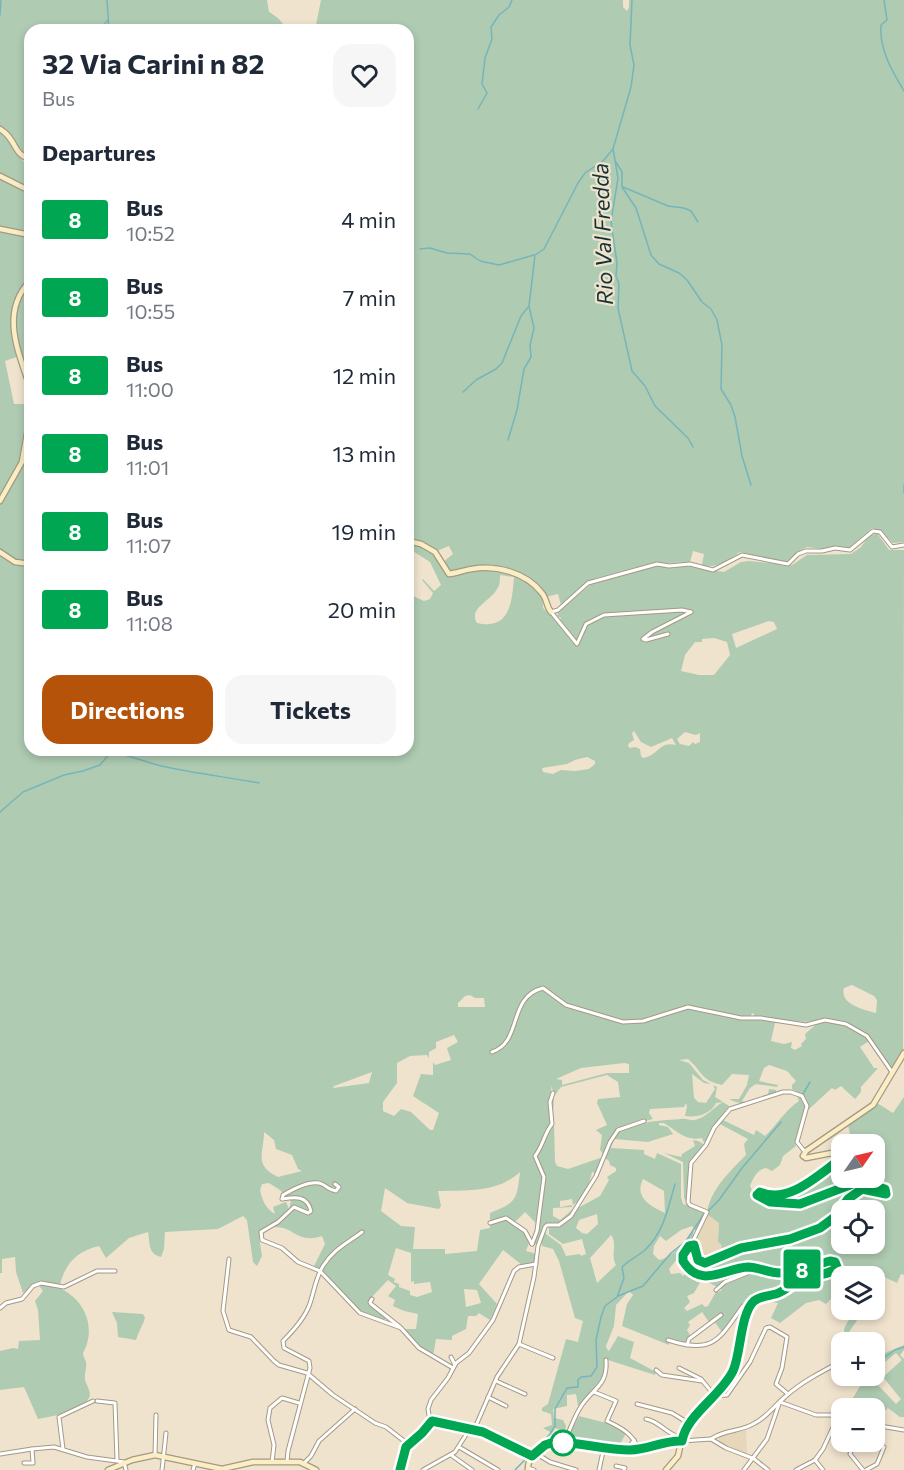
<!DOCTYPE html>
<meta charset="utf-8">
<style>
:root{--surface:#fff;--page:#f6f6f7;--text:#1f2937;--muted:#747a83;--accent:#b45309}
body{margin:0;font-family:Commissioner,sans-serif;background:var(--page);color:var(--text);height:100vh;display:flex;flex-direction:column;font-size:22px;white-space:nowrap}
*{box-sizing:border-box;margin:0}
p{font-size:20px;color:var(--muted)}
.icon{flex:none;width:33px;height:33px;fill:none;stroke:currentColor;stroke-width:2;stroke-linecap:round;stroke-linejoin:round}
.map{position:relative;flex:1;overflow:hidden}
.side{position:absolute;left:24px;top:24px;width:390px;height:732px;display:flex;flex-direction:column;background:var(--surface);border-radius:18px;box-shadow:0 3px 9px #0003}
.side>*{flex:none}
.badge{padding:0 12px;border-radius:4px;font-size:21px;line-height:39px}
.needle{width:39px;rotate:56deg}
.buttons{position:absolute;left:831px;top:1134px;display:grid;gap:12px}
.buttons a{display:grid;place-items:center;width:54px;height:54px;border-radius:12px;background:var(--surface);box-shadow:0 3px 9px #0003;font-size:30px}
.map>.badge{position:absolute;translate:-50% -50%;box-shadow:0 0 0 3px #fff}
h2{padding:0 18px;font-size:22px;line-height:54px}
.round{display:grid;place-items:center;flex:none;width:63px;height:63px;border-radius:18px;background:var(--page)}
.summary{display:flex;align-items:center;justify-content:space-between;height:102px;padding:0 18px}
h1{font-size:28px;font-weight:700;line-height:45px}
.action{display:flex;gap:12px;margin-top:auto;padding:12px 18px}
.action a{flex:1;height:69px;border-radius:18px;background:var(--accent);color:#fff;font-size:24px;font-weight:700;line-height:69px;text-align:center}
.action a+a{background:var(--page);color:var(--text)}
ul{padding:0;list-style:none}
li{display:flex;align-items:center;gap:18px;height:78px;padding:0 18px}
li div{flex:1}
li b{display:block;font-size:22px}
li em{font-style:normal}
li .badge{min-width:66px;font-weight:700;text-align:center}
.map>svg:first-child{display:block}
.built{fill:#e7d7ba}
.green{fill:#afcbb2;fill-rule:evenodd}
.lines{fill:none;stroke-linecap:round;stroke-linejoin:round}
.stream{stroke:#76b5bb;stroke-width:1.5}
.street-casing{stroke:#a49984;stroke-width:5}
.secondary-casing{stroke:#a49984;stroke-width:7}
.street{stroke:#fff;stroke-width:3}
.secondary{stroke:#fbeec5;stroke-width:4.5}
.line-casing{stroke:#fff;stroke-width:14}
.line{stroke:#00a651;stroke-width:9}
.stop-dot{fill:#fff;stroke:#00a651;stroke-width:3}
.labels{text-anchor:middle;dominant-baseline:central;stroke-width:4.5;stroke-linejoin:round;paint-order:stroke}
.water-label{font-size:22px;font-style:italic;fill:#123236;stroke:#f0e3ce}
</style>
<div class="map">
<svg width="904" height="1470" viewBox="0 0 904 1470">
<rect width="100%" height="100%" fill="#f0e3ce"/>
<g class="built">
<path d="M707 1214 719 1222 718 1242 721 1244 723 1254 707 1259 702 1257 701 1248 694 1242Z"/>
<path d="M746 1430 747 1456 719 1442 718 1435Z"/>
</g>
<g class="green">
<path d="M0 0H267L269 12C276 16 284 22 285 30H30V158L18 151 13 137 0 128Z"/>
<path d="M321 0H623V7L627 11 629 7V0H904V542L893 543 880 530 872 528 848 549 836 546 822 549 807 547 796 553 790 560 783 562 740 552C728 560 717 569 702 565L704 554 693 551 690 562 648 564 596 578 577 590 561 605 558 594 546 597C540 591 535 584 529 579 508 562 477 570 452 572L447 570 443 562 453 554 449 546 437 551 408 540V30H315Z"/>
<path d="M0 132C12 139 15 152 24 162H30V182L24 187 0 174Z"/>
<path d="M0 179 26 191 30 190V233L0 227Z"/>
<path d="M0 231 30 237V278C5 304 9 325 17 357L5 361 14 404H29L30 408 21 459 0 499Z"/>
<path d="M30 284V382L12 324 18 299Z"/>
<path d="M30 426V562L18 561 0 550V503L21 468 26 454Z"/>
<path d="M877 533 889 550H904L903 1050 891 1069 869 1037 863 1032 846 1023 826 1019 825 1017V1019C800 1026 780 1018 754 1016V1014L752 1013 750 1019 796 1024 775 1023 771 1041 784 1044 792 1042 791 1048 795 1050 802 1046 801 1044 806 1039 805 1034 819 1022C835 1020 859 1027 869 1041L860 1047 874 1068H878L861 1087V1092L855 1099 841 1086 835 1090 832 1088 809 1109 806 1098 792 1089V1085L796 1081 787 1071 769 1065 764 1068 759 1081 778 1085 777 1087 756 1084 750 1088 742 1101 748 1103 768 1095 769 1089 776 1090V1093C756 1101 749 1109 729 1099H739L747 1085 749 1075 732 1074 722 1085C700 1080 703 1072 688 1059L679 1060 689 1063 703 1080 711 1084 704 1083 692 1074 694 1098 698 1102 706 1103 715 1089 713 1085 717 1087 715 1097 723 1102 716 1103C711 1114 696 1118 685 1116L687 1107 686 1103 684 1107 650 1109 649 1113 653 1119 618 1128 608 1143 604 1155 600 1150 602 1135 596 1130 607 1125 597 1103 598 1099 620 1097 618 1082 607 1075 561 1087 554 1096 553 1113 551 1103 554 1093 551 1086C553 1098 546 1112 554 1124L555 1162 557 1166 568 1169 600 1158 601 1163 595 1173 592 1172C590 1182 584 1199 573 1205L572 1199 560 1201V1207L572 1205V1207L553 1208V1216L560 1220 572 1210 571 1218 578 1208 600 1196 609 1180 607 1177 616 1171V1168L610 1165 609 1161 605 1158C608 1149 612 1140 618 1133 627 1122 667 1120 681 1119 686 1118 691 1121 695 1120 707 1117 714 1107 723 1102L729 1106 704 1143 702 1138C686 1142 676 1130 664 1123H659V1125L668 1127 673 1134 648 1142 614 1139 611 1148 644 1150V1154L655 1159 657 1153 681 1164V1197L683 1204 705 1211 704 1217 696 1231 692 1226 681 1230 666 1241 660 1236 654 1246 653 1254 659 1260C672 1258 687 1240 693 1229 696 1239 682 1248 682 1263L677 1259 669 1269 671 1274 680 1273 683 1276 689 1270C719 1285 724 1270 752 1269L730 1279 717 1287 702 1279 694 1293 687 1296 690 1302 684 1308 687 1311 702 1304 705 1307 708 1306 716 1292 721 1291 722 1286 757 1271 785 1275 832 1263 835 1265 834 1269 796 1280 778 1291 760 1296 751 1303 744 1302 722 1332 714 1321 722 1315 721 1314 709 1322 702 1312 688 1322 690 1325 687 1330 690 1335 686 1342 669 1338V1345L622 1326 627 1304 633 1295 629 1291 616 1305 614 1326 606 1346 607 1349 609 1351 618 1336 634 1342 630 1358 656 1372 655 1375 605 1359C606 1383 593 1391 578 1406L576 1394 567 1395V1406L553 1409 554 1418 563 1420 566 1426 565 1432 555 1428 552 1433 543 1428 552 1425 551 1414 542 1411V1408L548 1404 566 1339 578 1342 583 1321 575 1318 559 1261 553 1249 542 1246 541 1241 546 1227V1234L561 1245 566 1256 580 1254 581 1256 586 1254 582 1239 563 1244 549 1234V1226L553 1225 547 1223 544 1225 537 1245 533 1243 536 1223 525 1212 515 1222 506 1216 490 1221V1213C516 1203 517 1200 520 1172 497 1193 467 1190 438 1191L441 1206 439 1209 407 1203 385 1188 381 1211 401 1226 415 1227 413 1249H445V1254L477 1251 480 1230 490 1228V1224L505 1219C518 1224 525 1233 531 1244L529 1243 526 1251 537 1254 535 1262 522 1265 503 1250 479 1284 497 1304 490 1320 479 1313 476 1316H468L466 1329 452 1336V1340L436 1339 433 1356 420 1347 404 1329H416L418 1314 404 1311 393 1306 395 1300 388 1296 396 1286 388 1280 368 1301 369 1304 387 1317 383 1321 361 1312 323 1272 313 1268 325 1244 322 1236C293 1246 293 1218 261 1230L259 1237 262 1256 257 1266 253 1262 247 1220 243 1216 218 1229 165 1232 164 1249 161 1257C148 1254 150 1243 148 1232L129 1238 106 1258 99 1246C75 1252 65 1264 59 1288 85 1299 97 1328 83 1353 83 1356 85 1359 86 1362 87 1368 84 1374 85 1380 87 1387 92 1392 89 1398 83 1410 51 1417 38 1419L24 1387 0 1390V1351L13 1348 18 1349 19 1341 40 1340 38 1310 35 1301 43 1291 37 1283 23 1293 16 1272 15 1257 2 1259V1273H0V555L14 564 30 567V750H408V589L413 596 424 601 430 599 433 593 422 580 423 579 434 591 441 585 430 562 408 548V543L424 547 434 553 448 575C457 574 466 570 476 570 501 568 545 576 543 608L559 622 561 618 557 616 558 612 590 585 644 568 655 566 673 568 685 566 724 572 741 562 749 561 778 564 783 566 792 565 807 555 851 554 861 547 868 537ZM500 575 514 577C512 600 511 631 477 623 468 608 491 601 497 589 500 586 500 579 500 575ZM769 621 774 622 777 629 736 648 732 634ZM714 638 727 642 730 655 714 675H699L681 671 685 655 695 642H702V639ZM634 731 641 742 651 747 672 738 676 745C658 741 660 755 643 758L641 756 640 749 635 747 630 748 628 746 629 743 634 740 632 733ZM685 732 696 735 700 733V742L695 744 693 742 689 746 680 744 677 739ZM587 757 595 761V764L589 769 575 771 561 770 553 774 543 772 542 768 567 764 575 760ZM852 985 874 996 877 1000 876 1013C864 1010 839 1004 844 988ZM470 995 475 998H484L485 1007H458V1003L465 996ZM454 1035 458 1042 447 1048 451 1060 435 1065 433 1062V1075L421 1074 413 1096 439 1113 433 1130H430L411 1112 401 1109 394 1116 383 1111V1102L397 1083V1063L410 1056 427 1055 429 1058V1052L436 1048V1042ZM624 1063 629 1064V1073H607L562 1085V1080L556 1079 581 1068ZM372 1072 369 1083 333 1088 334 1086ZM264 1132 274 1140 276 1149 292 1155 298 1169 302 1171 278 1177C253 1165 264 1153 264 1132ZM643 1179 664 1191 665 1213C650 1206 634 1197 643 1179ZM269 1183 280 1190 291 1201 289 1209 286 1202 273 1207 275 1214C266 1209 262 1200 260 1190L262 1184ZM597 1214 598 1224 587 1234 582 1233 576 1228 579 1220ZM611 1235C618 1244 610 1255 616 1265L597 1283 590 1258ZM396 1248 411 1253V1282L414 1281V1284L430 1282 432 1292 417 1297 410 1295V1291L399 1287V1284L394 1282 395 1279 388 1275ZM464 1289 477 1290 481 1303 466 1307Z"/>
<path d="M797 1096 802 1097 806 1105 795 1143 796 1146 783 1156 780 1165 772 1171 766 1168C757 1170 753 1178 750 1186L755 1197C763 1203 772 1204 781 1206 814 1210 829 1188 857 1185 866 1184 877 1188 884 1192L858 1189 846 1197 830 1218 819 1226 790 1238 748 1244 723 1254 721 1244 718 1242 719 1223 707 1214C709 1191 730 1171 746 1155L744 1144 748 1139 720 1124 723 1120 754 1135 756 1130 765 1136C777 1125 785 1110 799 1101Z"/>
<path d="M904 1097V1275L901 1274 897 1283 880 1275 875 1293 878 1274 855 1268 847 1276H842L841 1289 826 1304 819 1300 806 1303 780 1323 771 1318 778 1303 759 1300 778 1296 798 1283 810 1279 836 1273 839 1268 836 1259 831 1258C817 1263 801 1270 786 1272 774 1273 764 1267 753 1266 739 1265 688 1288 685 1258 684 1253 688 1250 692 1247L695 1249 696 1260C700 1263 700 1264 704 1264 718 1264 730 1253 743 1249 773 1242 799 1243 827 1226 841 1218 845 1197 862 1192 870 1190 881 1197 889 1197V1190L886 1186 847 1184 799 1202 764 1198 779 1197 790 1193 841 1160 842 1178H874V1144H852L848 1125 875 1107 877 1103 893 1113ZM842 1210H874V1244H842Z"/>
<path d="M693 1140 698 1141 705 1145 690 1161 687 1198 688 1204 684 1198 683 1162 664 1153 681 1157 682 1154 695 1146Z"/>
<path d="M855 1310H864L849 1332 860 1342H850C837 1328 849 1324 855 1310Z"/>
<path d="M112 1312 143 1314 145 1318C143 1325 138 1332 136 1340L118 1337 117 1323Z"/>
<path d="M904 1345V1350L900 1355 904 1359V1417H900L888 1408 880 1416 869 1404 864 1408H854L850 1403 860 1386 849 1379 855 1376H874L875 1371 879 1376 875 1382 896 1404 901 1399 883 1377 902 1360 896 1353 875 1370V1361L885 1353Z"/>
<path d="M579 1416 610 1424 626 1433 618 1448 570 1442 567 1438Z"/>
</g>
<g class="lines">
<g class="stream">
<path d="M107 0 109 30"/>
<path d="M632 0 630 45 634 65 631 87 613 149 618 178 611 222 617 263 616 276 619 284 618 308 632 371 645 386 655 406 688 438 693 447"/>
<path d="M884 0 887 20 881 25C879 49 892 71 904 91"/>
<path d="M0 15 1 0"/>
<path d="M99 30 108 20"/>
<path d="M478 109 487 93 482 84 485 58 492 39 491 27 499 15 509 7 512 0"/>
<path d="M616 162 622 172V187L636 208 651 255 659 264 679 273 687 280 702 302 711 309 717 320 722 345 721 389 731 405 735 417 742 456 751 485"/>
<path d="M623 187 668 206 684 208 691 211 698 222"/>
<path d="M420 249 430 248 447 253 470 254 480 261 499 265 534 255"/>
<path d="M463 392 476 380 496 369 502 363 521 316 529 306"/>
<path d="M508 440 517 410 524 369 531 357 530 345 534 328 529 306 535 255 544 249 578 183 585 173 603 161 613 149"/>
<path d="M904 485V493"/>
<path d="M111 753C121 752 148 763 161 766 193 773 226 777 259 783"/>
<path d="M0 812 23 792 64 775 83 771 100 765 110 753"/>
<path d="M803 1094 810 1082"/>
<path d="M708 1211 719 1200 742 1168 781 1122"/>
<path d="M618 1296 643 1286 671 1253 686 1241 704 1214"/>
<path d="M874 1365 895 1350 904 1347"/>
<path d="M852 1383 862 1376"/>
<path d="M832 1423 833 1420"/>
<path d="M515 1470 550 1434 555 1426V1409L567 1388 578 1387V1380L581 1377 591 1376 597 1367 596 1340 601 1317 605 1306 617 1297 624 1278 622 1267C629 1260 638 1256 645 1250 664 1232 668 1208 675 1184"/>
</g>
<g class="street-casing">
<g id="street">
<path d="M691 612 682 610 604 615 586 624 577 644 551 612 558 610 588 583 657 564 669 566 690 564 713 570 742 555 788 564 798 554 806 551H822L835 548 850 550 873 531 880 532 892 547 904 545"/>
<path d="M668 634 646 640 643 639 652 632 691 612"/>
<path d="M492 1052C523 1042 507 997 543 988L566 1005 623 1022 643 1021 688 1007 741 1018H761L806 1025 825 1020 846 1024 867 1036 892 1072"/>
<path d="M335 1184 339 1187 336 1191C329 1190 328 1187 322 1184 311 1179 293 1189 283 1195L282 1199C295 1197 307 1195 311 1211L308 1213 294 1207 278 1222 261 1232 262 1240 282 1248 298 1262 320 1271 360 1313 401 1328 419 1348 453 1368"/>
<path d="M490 1223 506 1218 525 1231 532 1244"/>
<path d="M532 1244 537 1231 544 1177 535 1156C543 1146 544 1134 552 1124L550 1102 553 1093"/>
<path d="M691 1245 707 1212 690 1205 688 1202 691 1163 706 1145 714 1128 730 1109 783 1092H791L802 1096 807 1106 797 1142 805 1152"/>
<path d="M229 1259 223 1311 229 1330 251 1337 274 1361 279 1365 307 1373 333 1395 375 1423 386 1427 408 1444"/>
<path d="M716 1290 725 1282 757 1269"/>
<path d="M372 1299 370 1302 371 1304 400 1327"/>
<path d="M0 1308 6 1303 22 1299 33 1286 41 1283 64 1287 97 1271H115"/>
<path d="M668 1340C714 1355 719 1339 743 1306L751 1305"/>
<path d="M519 1344 553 1358"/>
<path d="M687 1345 689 1339 721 1315"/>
<path d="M451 1357 455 1365"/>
<path d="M679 1368 701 1379 715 1396 727 1395 750 1362 766 1328 770 1327 787 1337 782 1368 776 1384 788 1394"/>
<path d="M656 1370 662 1375 702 1381"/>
<path d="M496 1381 525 1394"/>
<path d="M594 1392 616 1401 607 1421C622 1428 633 1434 639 1450"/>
<path d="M488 1397 506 1406"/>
<path d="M97 1401 115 1403 117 1460"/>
<path d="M780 1402 816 1415H831L842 1424"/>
<path d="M637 1404 672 1413 685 1421H691"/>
<path d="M646 1419C661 1422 667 1435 682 1438"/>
<path d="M430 1421 428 1409 431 1400 448 1378 456 1363 469 1353 493 1320 514 1271 519 1267 536 1264"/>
<path d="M430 1421 446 1423 481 1431 532 1456"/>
<path d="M874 1425 904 1430"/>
<path d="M474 1430 497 1377 519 1344 534 1277 538 1246 545 1227 547 1225H559L571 1216 596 1176 610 1142 618 1130 644 1121"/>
<path d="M711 1439C725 1429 741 1432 755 1423 768 1416 775 1405 786 1396 803 1381 823 1371 842 1361"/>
<path d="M682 1441 711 1439 726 1448 752 1458"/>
<path d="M563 1443C570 1432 573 1419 580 1408 592 1388 608 1387 606 1360"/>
<path d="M853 1446 850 1454 863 1470"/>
<path d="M459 1447 498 1470"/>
<path d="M63 1449 59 1417 93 1401"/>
<path d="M627 1450 634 1440"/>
<path d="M535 1453 550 1462 576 1470"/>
<path d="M0 1454 32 1449 54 1447 87 1457 124 1462 126 1470"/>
<path d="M155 1455 156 1415"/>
<path d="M451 1455 472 1470"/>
<path d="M753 1458 768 1470"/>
<path d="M815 1460 823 1470"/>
<path d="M272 1462 274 1445 268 1420 270 1408 282 1398 299 1403"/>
<path d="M287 1462 288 1451 310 1368 309 1361 284 1348 283 1341C293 1331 304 1319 309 1306 314 1293 315 1279 323 1266 334 1249 346 1244 362 1232"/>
<path d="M24 1463H33L32 1449"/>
<path d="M303 1464 311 1456 319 1441 355 1409"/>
<path d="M616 1466 625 1468 624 1470"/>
<path d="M528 1468 534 1470"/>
<path d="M162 1470 166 1433"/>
<path d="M193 1470 195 1463"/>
<path d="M400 1470C404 1441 414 1442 430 1421"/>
<path d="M423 1470 455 1452 469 1430"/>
<path d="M599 1470 604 1447"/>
<path d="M744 1470 767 1439 779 1404"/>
<path d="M796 1470 815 1460 823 1449 836 1421"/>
<path d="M866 1470 877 1464 884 1447"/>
</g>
</g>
<g class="secondary-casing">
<g id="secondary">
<path d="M0 129C17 139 12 154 30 159"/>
<path d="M0 176 24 188 30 187"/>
<path d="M0 229 30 235"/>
<path d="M30 281C0 312 18 351 30 387"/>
<path d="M0 501 22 462 30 417"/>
<path d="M408 541 421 544 435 552 449 574C457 573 464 570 472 569 496 565 525 572 541 592 547 598 546 606 551 612"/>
<path d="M0 552 15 562 30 564"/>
<path d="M842 1151 806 1158 803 1156 806 1151 873 1105 904 1053"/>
<path d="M108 1470 132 1460 155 1455 222 1469 253 1462H300L316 1470"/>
<path d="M528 1470C527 1457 539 1448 551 1443L627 1450 643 1449 674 1440 682 1441"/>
<path d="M666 1470 678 1456 682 1438 692 1419 712 1399 733 1371 740 1339 753 1303 762 1297 777 1294 802 1279 835 1271 837 1267 835 1262 830 1261C814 1265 797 1274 780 1273 769 1273 758 1267 748 1267 725 1268 701 1290 683 1261V1255L689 1246 694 1245 698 1260 705 1263 741 1248 790 1240 820 1228 831 1221 844 1202 862 1189 886 1194 885 1189 864 1183H855L800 1204 770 1202 757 1195 760 1192C789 1205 819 1174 842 1158"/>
</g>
</g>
<use href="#street" class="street"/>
<use href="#secondary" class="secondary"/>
</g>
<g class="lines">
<g class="line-casing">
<path id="line" d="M400 1470 406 1447 422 1433 432 1421 483 1432 532 1456 545 1445 554 1442C579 1442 605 1450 630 1450 648 1450 664 1440 682 1441 687 1414 720 1397 733 1371 741 1354 740 1314 754 1301 761 1296 768 1296 776 1294 786 1291 793 1282 804 1278 813 1275 832 1275 837 1267L835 1262 830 1261C814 1265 797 1274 780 1273 769 1273 758 1267 748 1267 725 1268 701 1290 683 1261V1255L689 1246 694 1245 698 1260 705 1263 741 1248 790 1239 820 1228 835 1217 848 1199 862 1189 886 1194 885 1189 864 1183H855L800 1204 770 1202 757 1195 760 1192C789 1205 819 1174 842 1158"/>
</g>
<use href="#line" class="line"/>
</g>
<circle class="stop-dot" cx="563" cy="1443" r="12"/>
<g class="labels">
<g class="water-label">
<text transform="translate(602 234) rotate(-92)">Rio Val Fredda</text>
</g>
</g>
</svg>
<div class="buttons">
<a><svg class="needle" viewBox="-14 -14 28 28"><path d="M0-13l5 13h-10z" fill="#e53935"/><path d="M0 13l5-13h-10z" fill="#747a83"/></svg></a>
<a><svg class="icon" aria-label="locate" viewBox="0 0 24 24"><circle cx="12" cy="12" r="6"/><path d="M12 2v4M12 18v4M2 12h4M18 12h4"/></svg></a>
<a><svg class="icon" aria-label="layers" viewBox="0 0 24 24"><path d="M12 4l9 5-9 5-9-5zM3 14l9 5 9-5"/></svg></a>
<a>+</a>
<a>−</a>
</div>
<b class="badge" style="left:802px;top:1269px;background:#00a651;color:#fff">8</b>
<section class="side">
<div class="summary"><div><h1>32 Via Carini n 82</h1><p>Bus</p></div><a class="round"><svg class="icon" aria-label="heart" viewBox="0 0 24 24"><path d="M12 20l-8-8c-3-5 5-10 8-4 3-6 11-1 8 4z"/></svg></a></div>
<h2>Departures</h2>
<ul>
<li><span class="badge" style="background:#00a651;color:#fff">8</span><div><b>Bus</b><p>10:52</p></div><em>4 min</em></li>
<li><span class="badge" style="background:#00a651;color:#fff">8</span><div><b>Bus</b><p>10:55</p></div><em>7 min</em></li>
<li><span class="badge" style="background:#00a651;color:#fff">8</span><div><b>Bus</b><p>11:00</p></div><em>12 min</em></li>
<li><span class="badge" style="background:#00a651;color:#fff">8</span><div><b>Bus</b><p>11:01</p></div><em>13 min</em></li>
<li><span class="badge" style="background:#00a651;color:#fff">8</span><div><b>Bus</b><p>11:07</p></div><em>19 min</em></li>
<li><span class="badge" style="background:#00a651;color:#fff">8</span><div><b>Bus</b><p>11:08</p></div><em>20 min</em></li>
</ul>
<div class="action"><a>Directions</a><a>Tickets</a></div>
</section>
</div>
